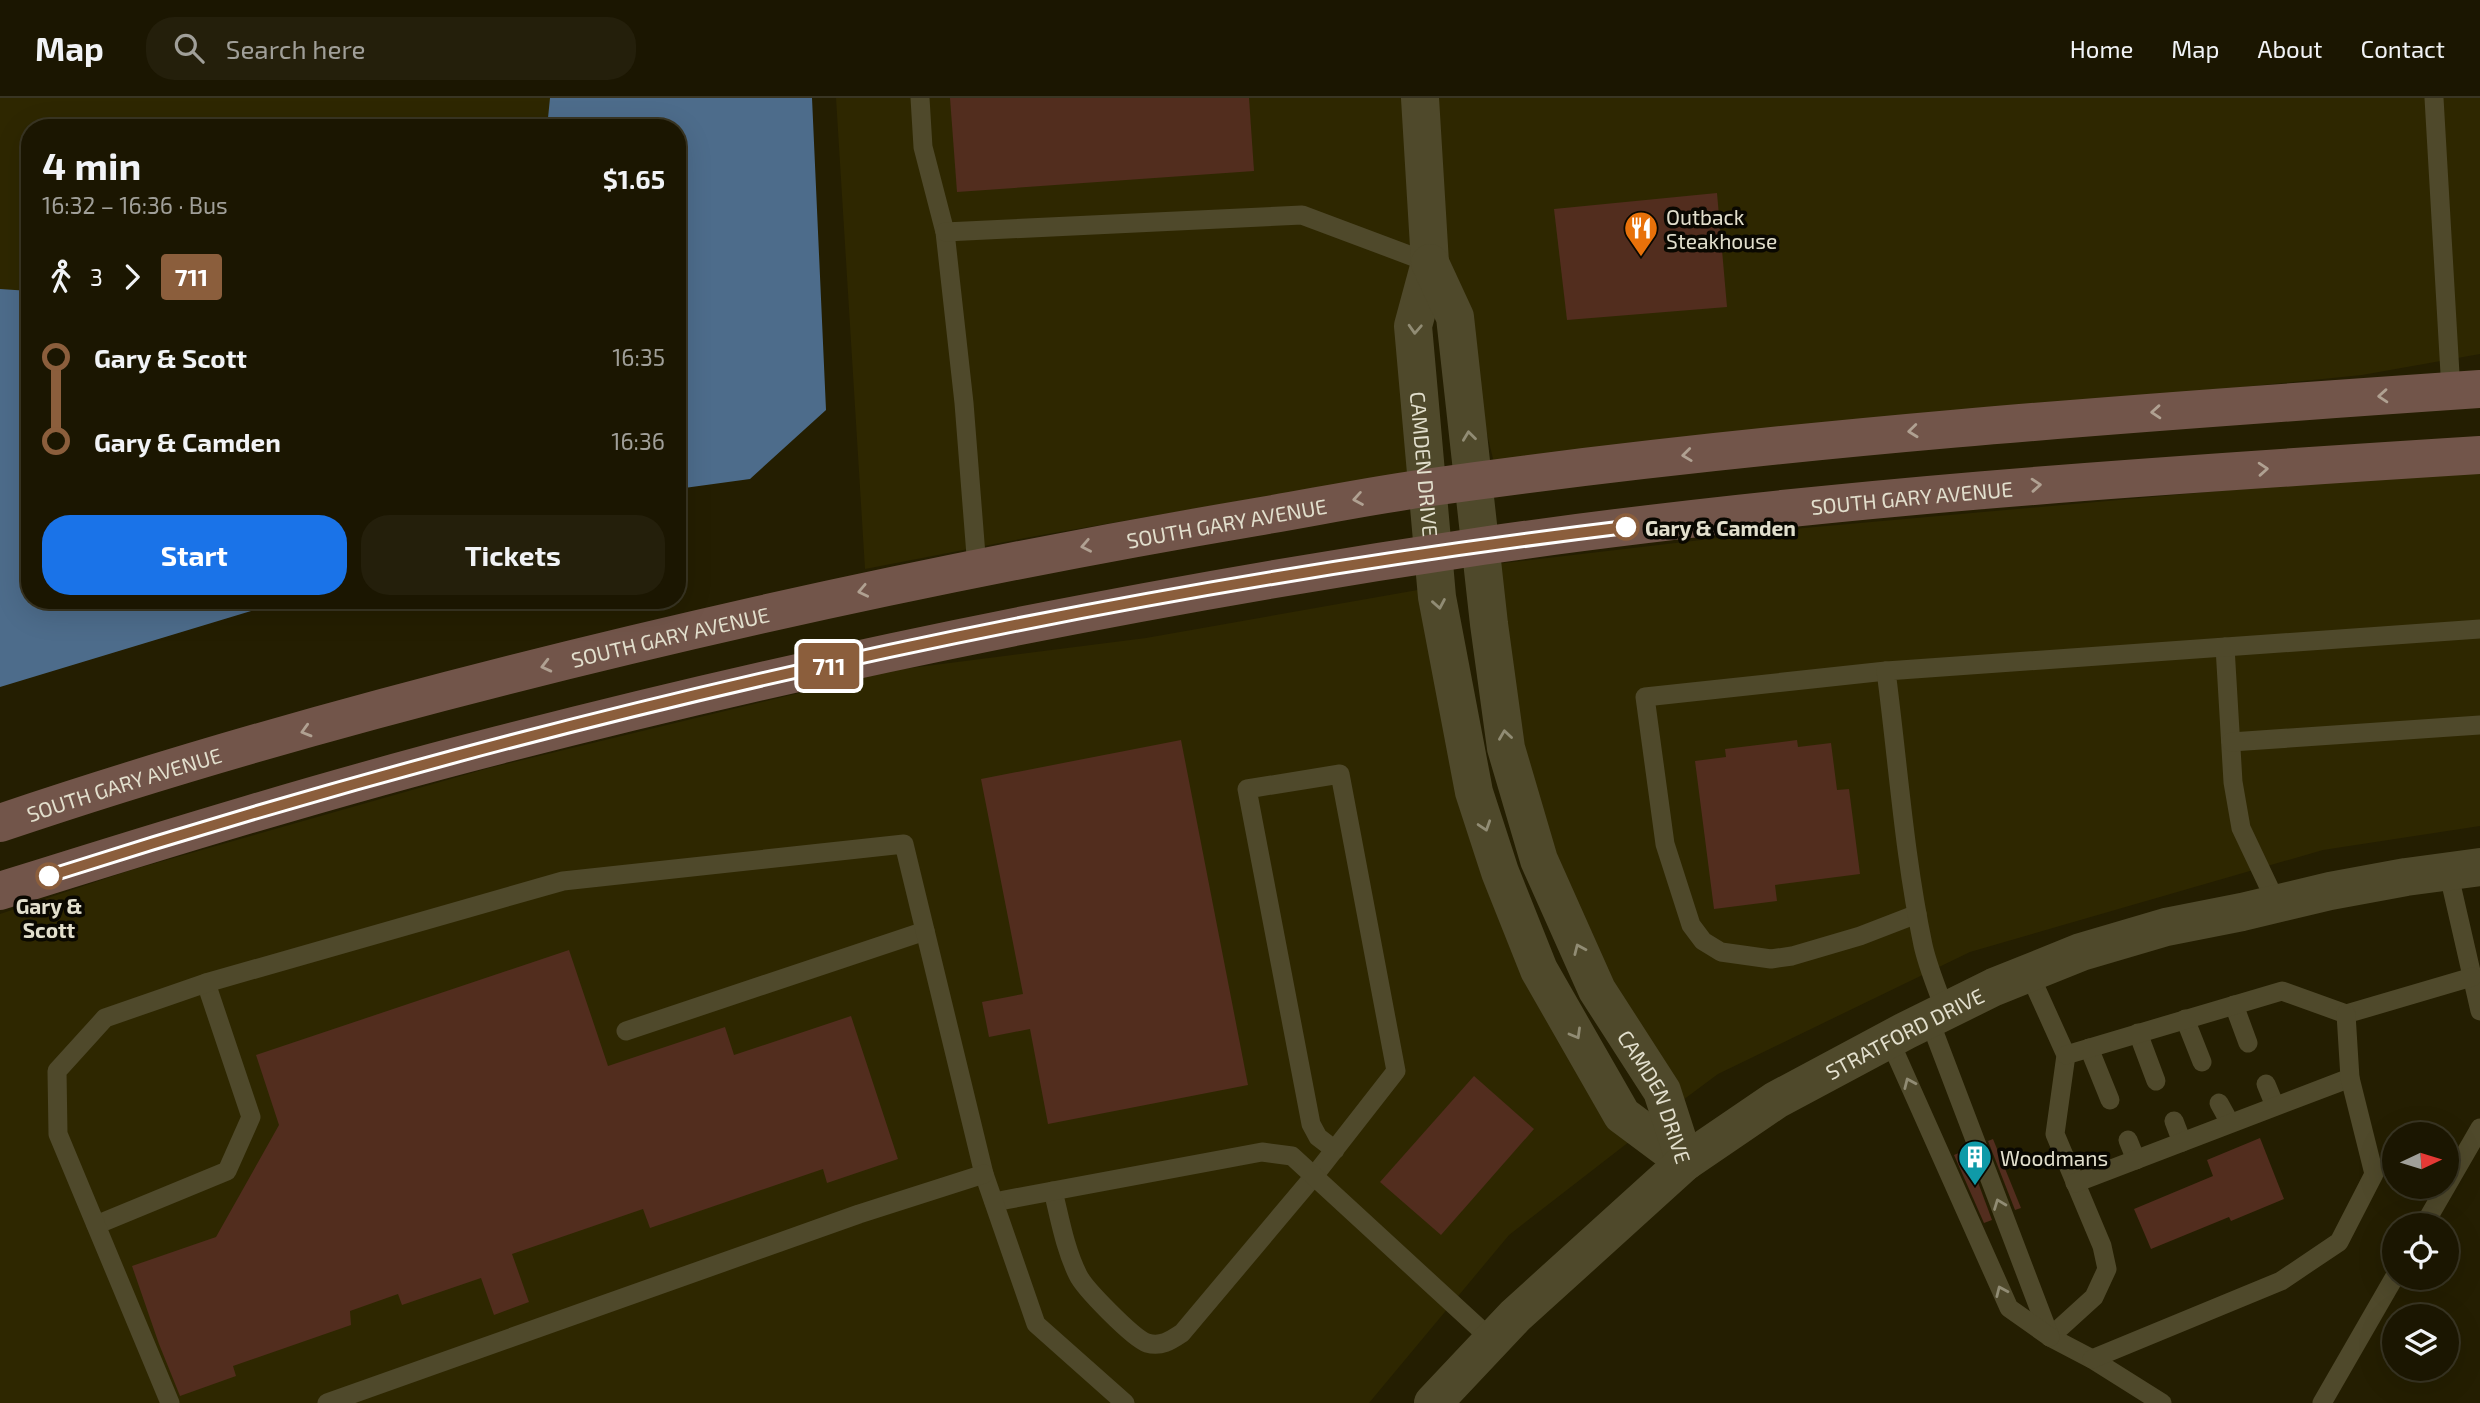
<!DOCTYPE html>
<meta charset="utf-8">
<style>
:root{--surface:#1b1601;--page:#241f0b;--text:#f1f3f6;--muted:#a09f99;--line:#393523;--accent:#1a73e8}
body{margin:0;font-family:"Exo 2",sans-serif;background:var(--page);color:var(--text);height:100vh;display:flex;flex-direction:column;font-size:26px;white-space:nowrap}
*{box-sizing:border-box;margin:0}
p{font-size:23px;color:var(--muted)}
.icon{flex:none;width:38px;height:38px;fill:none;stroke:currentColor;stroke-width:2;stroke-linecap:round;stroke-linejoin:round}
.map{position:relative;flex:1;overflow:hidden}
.details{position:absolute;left:21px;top:21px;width:665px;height:490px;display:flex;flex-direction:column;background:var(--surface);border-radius:28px;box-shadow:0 7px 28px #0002,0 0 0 2px var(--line)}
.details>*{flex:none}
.badge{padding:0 14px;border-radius:5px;font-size:24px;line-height:46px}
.needle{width:46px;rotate:86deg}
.fabs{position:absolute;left:2382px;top:1024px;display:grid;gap:14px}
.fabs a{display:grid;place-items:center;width:77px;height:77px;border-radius:50%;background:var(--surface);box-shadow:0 7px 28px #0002,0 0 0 2px var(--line);font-size:35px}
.map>.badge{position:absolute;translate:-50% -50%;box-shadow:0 0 0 4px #fff}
.legs{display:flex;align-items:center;gap:10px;height:77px;padding:0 21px;font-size:23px}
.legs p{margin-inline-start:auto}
.summary{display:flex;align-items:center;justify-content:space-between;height:119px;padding:0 21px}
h1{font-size:38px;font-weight:700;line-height:52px}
.action{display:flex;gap:14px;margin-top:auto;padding:14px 21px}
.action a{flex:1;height:80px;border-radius:28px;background:var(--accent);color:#fff;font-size:28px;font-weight:700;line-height:80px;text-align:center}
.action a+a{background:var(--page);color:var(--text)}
ul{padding:0 21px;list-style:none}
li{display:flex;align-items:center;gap:24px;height:84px;font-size:26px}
li i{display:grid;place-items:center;width:10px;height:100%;margin:0 9px;background:currentColor}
li i::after{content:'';width:18px;height:18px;margin:-9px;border:5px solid;border-radius:50%;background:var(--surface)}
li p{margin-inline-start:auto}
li:first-child i{background:linear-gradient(#0000 50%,currentColor 0)}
li:last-child i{background:linear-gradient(currentColor 50%,#0000 0)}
header{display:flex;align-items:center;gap:42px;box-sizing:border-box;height:98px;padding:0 35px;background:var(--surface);border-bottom:2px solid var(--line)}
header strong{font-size:33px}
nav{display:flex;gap:38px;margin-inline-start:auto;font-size:24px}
.search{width:490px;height:63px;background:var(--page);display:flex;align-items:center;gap:18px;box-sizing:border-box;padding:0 24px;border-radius:28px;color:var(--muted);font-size:26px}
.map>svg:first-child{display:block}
.built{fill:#2e2700}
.water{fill:#4d6c8b}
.building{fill:#522d1e}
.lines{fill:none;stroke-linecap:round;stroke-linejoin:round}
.service{stroke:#4f492b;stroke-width:19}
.minor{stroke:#4f492b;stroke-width:38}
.secondary{stroke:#72554a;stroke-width:38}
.oneway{stroke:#918c74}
.oneway2{stroke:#b0a192}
.line-1-casing{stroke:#fff;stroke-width:16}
.line-1{stroke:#8b5e3c;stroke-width:10}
.stop-1-dot{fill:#fff;stroke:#8b5e3c;stroke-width:3.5}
.labels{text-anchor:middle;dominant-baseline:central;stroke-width:7;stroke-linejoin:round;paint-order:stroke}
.poi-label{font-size:21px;fill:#e2dfcd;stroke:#0a0801;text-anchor:start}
.street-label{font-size:21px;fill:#e2dfcd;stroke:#0a0801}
.stop-label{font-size:21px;font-weight:bold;fill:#e2dfcd;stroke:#0a0801;text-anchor:start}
</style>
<header>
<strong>Map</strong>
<div class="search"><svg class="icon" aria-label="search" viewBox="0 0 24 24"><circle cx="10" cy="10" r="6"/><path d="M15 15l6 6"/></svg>Search here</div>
<nav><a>Home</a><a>Map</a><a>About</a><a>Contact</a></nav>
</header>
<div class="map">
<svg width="2480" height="1305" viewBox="0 0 2480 1305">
<rect width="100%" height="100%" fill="#241e01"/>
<g class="built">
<path d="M0 0H619L607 30H30V259L0 256Z"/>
<path d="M836 0H1411L1409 374 1036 438 865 471Z"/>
<path d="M1434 0H2480V256L2362 277 1494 365 1444 157Z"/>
<path d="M2480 375V728L2323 752 1970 854 1718 976 1679 1005 1609 891 1551 762 1513 640 1496 466 1804 430 2263 389Z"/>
<path d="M1429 490 1462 692 1634 1040 1509 1137 1369 1305H0V816L128 773 489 670 895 572 1146 540Z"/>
</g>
<g class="water">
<path d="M550 0H812L826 312 750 381 677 391V30H547Z"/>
<path d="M0 191 30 193V502H287L0 589Z"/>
</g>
<g class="building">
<path d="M950 0H1249L1254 73 957 94Z"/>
<path d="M1717 95 1727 209 1567 222 1554 111Z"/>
<path d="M1181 642 1248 987 1048 1026 1030 931 989 939 982 904 1023 896 981 681Z"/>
<path d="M1797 642 1798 649 1831 645 1837 692 1849 691 1860 776 1775 787 1777 803 1714 811 1695 663 1726 659 1725 651Z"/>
<path d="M569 852 608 968 725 929 734 957 851 918 898 1061 827 1085 823 1071 650 1130 643 1111 512 1156 529 1204 494 1217 481 1180 402 1207 398 1196 350 1213 351 1227 233 1268 236 1278 180 1298 159 1246 132 1168 216 1139 279 1027 256 957Z"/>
<path d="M1474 978 1534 1031 1441 1137 1380 1084Z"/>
<path d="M2260 1040 2284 1101 2231 1123 2229 1119 2151 1151 2134 1111 2213 1078 2207 1062Z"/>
<path d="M1993 1041 2021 1110 2015 1112 1988 1043Z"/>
<path d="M1966 1052 1992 1122 1984 1125 1954 1057Z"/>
</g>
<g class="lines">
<g class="service">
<path d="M920 0 923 49 945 134 964 305 977 470"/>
<path d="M2434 0 2451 293"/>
<path d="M945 134 1302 117 1430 165"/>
<path d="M2225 549 2233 684 2241 730 2277 806"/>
<path d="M1886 573 1645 599 1665 746 1691 827 1703 843 1721 854 1771 861 1792 858 1860 838 1917 816"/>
<path d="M2231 644 2480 627"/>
<path d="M2448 773 2480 913"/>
<path d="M2029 875 2066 957 2055 1036 2102 1148 2107 1171 2094 1199 2050 1239 2092 1261 2162 1305"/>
<path d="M2234 907 2248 945"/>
<path d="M1945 913C1938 892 1928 870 1923 847 1904 757 1898 664 1886 573L2480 531"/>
<path d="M1929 921 2050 1239"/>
<path d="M2185 921 2202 964"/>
<path d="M626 933 925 833"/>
<path d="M2138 935 2156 983"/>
<path d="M1889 941 2009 1210 2050 1239"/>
<path d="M2089 950 2110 1002"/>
<path d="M2066 957 2282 893 2346 916 2472 879"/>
<path d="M2266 986 2275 1008"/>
<path d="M2219 1005 2230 1025"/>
<path d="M2174 1023 2182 1044"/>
<path d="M2128 1042 2136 1062"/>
<path d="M2075 1085 2350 980"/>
<path d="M1053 1093C1060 1121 1065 1151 1078 1177 1084 1190 1133 1240 1147 1245 1161 1249 1170 1243 1182 1235L1314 1078 1396 973 1340 676 1247 691 1311 1026 1318 1039 1335 1052"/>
<path d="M994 1104 1262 1054 1292 1058 1492 1242"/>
<path d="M96 1127 227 1073 251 1019 206 885"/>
<path d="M2424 1127 2480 1030"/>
<path d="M2092 1261 2281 1183 2339 1144 2374 1076 2350 980 2346 916"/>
<path d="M170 1305 58 1036 57 973 105 920 206 885 563 783 904 746 984 1076 1036 1226 1125 1305"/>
<path d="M327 1305 859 1116 984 1076"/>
<path d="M2322 1305 2394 1180"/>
</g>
<g class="minor">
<path id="s1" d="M1420 0 1430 165 1413 228 1437 499 1474 694 1500 774 1539 872 1622 1017 1685 1064"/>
<path id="s2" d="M1430 165 1455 219 1489 526 1506 650 1539 762 1597 892 1662 993 1685 1064"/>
<path id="s3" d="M1433 1305 1515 1218 1685 1064 1776 1002 1905 933 1994 889 2081 854 2166 829 2242 814 2330 793 2406 779 2480 769"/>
</g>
<g class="secondary">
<path id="s4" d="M0 725C248 641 503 575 759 517 924 480 1090 447 1256 419 1315 409 1373 397 1432 389 1780 340 2129 315 2480 291"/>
<path id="s5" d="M0 793C165 741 331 690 499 647 823 563 1151 497 1482 448 1813 400 2147 378 2480 357"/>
</g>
</g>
<defs><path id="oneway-chevron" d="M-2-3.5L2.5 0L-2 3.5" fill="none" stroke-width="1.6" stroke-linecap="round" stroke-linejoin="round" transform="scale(1.75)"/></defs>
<g class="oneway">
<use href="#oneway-chevron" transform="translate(1415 231) rotate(93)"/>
<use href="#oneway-chevron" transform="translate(1469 338) rotate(-97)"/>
<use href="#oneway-chevron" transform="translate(1439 506) rotate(80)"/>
<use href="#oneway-chevron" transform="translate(1505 637) rotate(-98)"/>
<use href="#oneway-chevron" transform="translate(1485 728) rotate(72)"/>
<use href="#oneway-chevron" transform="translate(1579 851) rotate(-114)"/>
<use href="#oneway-chevron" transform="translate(1576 936) rotate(60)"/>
<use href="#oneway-chevron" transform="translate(1909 985) rotate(-114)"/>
<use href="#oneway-chevron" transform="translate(1999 1106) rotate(-111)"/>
<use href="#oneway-chevron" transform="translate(2001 1193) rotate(-114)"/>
</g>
<g class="oneway2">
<use href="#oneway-chevron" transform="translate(2383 298) rotate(176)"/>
<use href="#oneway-chevron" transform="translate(2156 314) rotate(176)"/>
<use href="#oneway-chevron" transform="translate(1913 333) rotate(174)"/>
<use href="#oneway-chevron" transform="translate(1687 357) rotate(173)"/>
<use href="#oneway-chevron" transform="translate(2263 371) rotate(-4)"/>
<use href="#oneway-chevron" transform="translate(2036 387) rotate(-4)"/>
<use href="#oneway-chevron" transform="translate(1358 401) rotate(170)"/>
<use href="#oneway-chevron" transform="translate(1086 448) rotate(169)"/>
<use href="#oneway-chevron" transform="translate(863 493) rotate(168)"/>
<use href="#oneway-chevron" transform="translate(546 568) rotate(166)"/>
<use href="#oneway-chevron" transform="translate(306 633) rotate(164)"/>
</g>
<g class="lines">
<g class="line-1-casing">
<path id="line-1" d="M49 778C561 614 1091 494 1626 429"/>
</g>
<use href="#line-1" class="line-1"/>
</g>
<defs>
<g id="restaurant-pin" transform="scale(1.75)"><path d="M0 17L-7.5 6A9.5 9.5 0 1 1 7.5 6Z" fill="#e8710a" stroke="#0a0801"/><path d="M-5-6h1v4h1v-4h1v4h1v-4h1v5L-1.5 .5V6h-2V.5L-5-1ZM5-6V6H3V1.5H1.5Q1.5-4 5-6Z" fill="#fff"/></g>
<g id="building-pin" transform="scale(1.75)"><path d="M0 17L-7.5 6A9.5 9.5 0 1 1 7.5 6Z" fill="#0f9aa8" stroke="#0a0801"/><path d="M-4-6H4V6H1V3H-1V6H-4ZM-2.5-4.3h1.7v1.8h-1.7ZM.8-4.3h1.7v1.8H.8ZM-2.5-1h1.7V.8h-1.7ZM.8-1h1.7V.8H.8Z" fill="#fff"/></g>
</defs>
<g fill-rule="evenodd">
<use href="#restaurant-pin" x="1641" y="130"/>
<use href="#building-pin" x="1975" y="1059"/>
</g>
<g class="stop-1-dot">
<circle cx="1626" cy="429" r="12"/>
<circle cx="49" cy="778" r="12"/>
</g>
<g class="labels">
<g class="poi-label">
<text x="1666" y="118">Outback<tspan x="1666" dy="24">Steakhouse</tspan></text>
<text x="2000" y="1059">Woodmans</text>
</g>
<g class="street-label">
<text stroke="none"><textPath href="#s1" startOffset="369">CAMDEN DRIVE</textPath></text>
<text stroke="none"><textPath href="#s5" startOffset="1956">SOUTH GARY AVENUE</textPath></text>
<text stroke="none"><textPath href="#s4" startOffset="1264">SOUTH GARY AVENUE</textPath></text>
<text stroke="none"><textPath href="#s4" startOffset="696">SOUTH GARY AVENUE</textPath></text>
<text stroke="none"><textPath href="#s4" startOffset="130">SOUTH GARY AVENUE</textPath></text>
<text stroke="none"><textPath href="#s3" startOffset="604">STRATFORD DRIVE</textPath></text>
<text stroke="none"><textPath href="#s2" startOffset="875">CAMDEN DRIVE</textPath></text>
</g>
<g class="stop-label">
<text x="1645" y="429">Gary &amp; Camden</text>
<text x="49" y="807" text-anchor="middle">Gary &amp;<tspan x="49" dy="24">Scott</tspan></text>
</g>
</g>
</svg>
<div class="fabs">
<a><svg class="needle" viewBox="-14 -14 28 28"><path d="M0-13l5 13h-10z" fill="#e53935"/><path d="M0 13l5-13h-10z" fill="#a09f99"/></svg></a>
<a><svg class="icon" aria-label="locate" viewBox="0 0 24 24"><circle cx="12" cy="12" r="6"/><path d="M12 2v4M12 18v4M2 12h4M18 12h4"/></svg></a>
<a><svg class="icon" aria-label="layers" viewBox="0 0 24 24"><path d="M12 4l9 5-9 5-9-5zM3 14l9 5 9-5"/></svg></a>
</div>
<b class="badge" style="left:829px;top:568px;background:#8b5e3c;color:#fff">711</b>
<section class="details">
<div class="summary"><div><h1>4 min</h1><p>16:32 – 16:36 · Bus</p></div><b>$1.65</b></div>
<div class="legs"><svg class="icon" aria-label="walk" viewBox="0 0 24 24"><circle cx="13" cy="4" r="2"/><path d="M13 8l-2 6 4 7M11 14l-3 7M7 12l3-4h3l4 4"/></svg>3<svg class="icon" aria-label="forward" viewBox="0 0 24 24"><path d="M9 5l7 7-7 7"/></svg><b class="badge" style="background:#8b5e3c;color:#fff">711</b></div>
<ul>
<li><i style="color:#8b5e3c"></i><b>Gary &amp; Scott</b><p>16:35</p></li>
<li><i style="color:#8b5e3c"></i><b>Gary &amp; Camden</b><p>16:36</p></li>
</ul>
<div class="action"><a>Start</a><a>Tickets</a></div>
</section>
</div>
